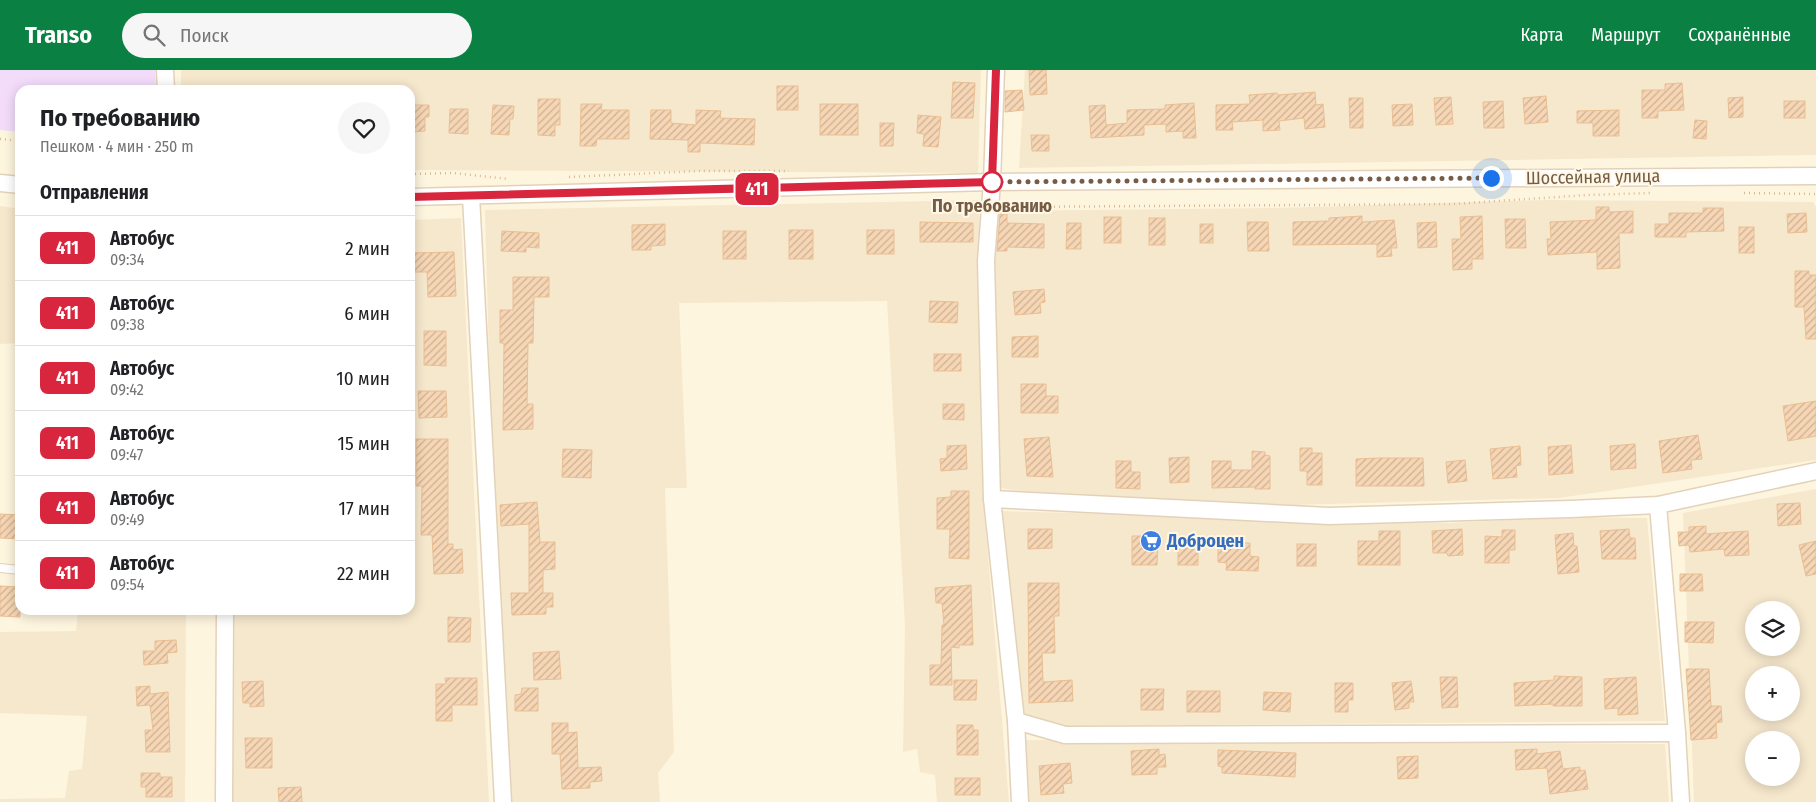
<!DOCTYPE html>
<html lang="ru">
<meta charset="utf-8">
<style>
:root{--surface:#fff;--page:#f6f6f6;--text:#202124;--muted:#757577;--line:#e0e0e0;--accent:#0b8043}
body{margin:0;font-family:"Fira Sans Condensed",sans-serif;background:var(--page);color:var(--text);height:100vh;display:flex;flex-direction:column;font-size:19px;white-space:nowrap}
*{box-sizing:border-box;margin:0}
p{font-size:16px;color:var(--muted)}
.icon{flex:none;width:28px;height:28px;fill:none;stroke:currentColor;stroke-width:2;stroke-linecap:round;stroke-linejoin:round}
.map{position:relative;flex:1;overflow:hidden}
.details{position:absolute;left:15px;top:15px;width:400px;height:530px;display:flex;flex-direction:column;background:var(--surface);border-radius:15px;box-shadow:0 2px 12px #0003}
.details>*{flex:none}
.badge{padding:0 10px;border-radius:8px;font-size:18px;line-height:32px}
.controls{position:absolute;left:1745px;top:531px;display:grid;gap:10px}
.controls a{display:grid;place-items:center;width:55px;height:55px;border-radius:50%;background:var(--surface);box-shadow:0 2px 12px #0003;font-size:25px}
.you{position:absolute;width:25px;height:25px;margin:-12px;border:4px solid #fff;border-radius:50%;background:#1a73e8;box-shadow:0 0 0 8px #1a73e833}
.map>.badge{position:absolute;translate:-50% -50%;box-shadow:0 0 0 2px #fff}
h2{padding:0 25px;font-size:19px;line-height:45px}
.round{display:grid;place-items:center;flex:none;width:52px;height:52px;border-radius:26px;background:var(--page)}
.head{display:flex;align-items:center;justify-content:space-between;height:85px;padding:0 25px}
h1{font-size:24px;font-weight:700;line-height:38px}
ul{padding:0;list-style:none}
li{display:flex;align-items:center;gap:15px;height:65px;padding:0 25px;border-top:1px solid var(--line)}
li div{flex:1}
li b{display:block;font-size:19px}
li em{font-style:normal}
li .badge{min-width:55px;font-weight:700;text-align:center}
header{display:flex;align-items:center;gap:30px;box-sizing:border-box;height:70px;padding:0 25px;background:var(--accent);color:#fff}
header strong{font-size:24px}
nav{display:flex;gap:28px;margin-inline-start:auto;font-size:18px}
.search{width:350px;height:45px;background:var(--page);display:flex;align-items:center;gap:12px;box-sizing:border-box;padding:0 18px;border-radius:28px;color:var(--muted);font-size:19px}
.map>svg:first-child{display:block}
.residential{fill:#f6e8cd;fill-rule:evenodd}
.education{fill:#f2dcfa}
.building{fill:url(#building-hatch);stroke:#eabe93}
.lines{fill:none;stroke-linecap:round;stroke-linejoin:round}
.lane-casing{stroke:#e3d2ba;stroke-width:10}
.street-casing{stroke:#e3d2ba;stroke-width:19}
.path{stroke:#dab997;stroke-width:2.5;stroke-dasharray:1 4;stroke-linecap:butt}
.lane{stroke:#fff;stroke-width:8}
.street{stroke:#fff;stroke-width:16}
.line-casing{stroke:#fff;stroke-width:11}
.line{stroke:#d7263d;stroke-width:8}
.walk{stroke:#765c45;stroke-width:5;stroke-dasharray:0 9}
.stop-dot{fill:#fff;stroke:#d7263d;stroke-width:2.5}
.labels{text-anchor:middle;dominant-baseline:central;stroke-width:4;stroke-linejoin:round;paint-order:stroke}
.street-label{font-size:18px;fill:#765c45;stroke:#fff8e7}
.stop-label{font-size:18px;font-weight:bold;fill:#765c45;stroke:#fff8e7}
.shop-label{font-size:18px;font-weight:bold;fill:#366cbe;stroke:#fff8e7;text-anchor:start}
</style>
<header>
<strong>Transo</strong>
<div class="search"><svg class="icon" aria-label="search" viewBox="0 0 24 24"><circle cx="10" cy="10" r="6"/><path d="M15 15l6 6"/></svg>Поиск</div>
<nav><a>Карта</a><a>Маршрут</a><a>Сохранённые</a></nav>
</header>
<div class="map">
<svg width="1816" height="732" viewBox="0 0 1816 732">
<defs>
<pattern id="building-hatch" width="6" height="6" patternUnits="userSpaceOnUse" patternTransform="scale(1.25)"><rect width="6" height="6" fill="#f6d6b4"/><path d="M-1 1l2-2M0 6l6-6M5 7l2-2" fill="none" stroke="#ccb194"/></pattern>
</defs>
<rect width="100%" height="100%" fill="#fef5df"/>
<g class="residential">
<path d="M181 0H981L978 103 410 100V20H181Z"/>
<path d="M1025 0H1816V85L1019 98Z"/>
<path d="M979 130 984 438 1009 732H937L935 705 920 702 917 679 903 682 905 556 887 231 679 233 687 418H665L674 682 658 703 660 732H508L495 508 485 140Z"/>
<path d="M1547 130 1813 132 1816 137V390L1559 428 1293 435 1028 422 1000 418 994 277 995 141 1278 138Z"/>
<path d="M0 136 20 139V273L0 274Z"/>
<path d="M461 148 489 732H229L231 540H410V150Z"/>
<path d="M1816 419V732H1694L1683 443ZM1754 540H1791V578H1754ZM1754 605H1791V642H1754ZM1754 670H1791V708H1754Z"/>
<path d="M1000 441 1448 453 1570 447 1647 448 1665 651 1063 656 1023 648Z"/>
<path d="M78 540H186L185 732H0V729L65 728 69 701 82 699 87 646 0 643V562L76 561Z"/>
<path d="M1024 670 1665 674 1669 732H1026Z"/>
</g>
<path class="education" d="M0 0H155L156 20H20V62L0 60Z"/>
<g class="building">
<path d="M1029 0H1046L1047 24 1030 25Z"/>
<path d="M953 12 975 13 973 48H951Z"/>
<path d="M1682 13 1684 40 1658 41V48H1642V20H1665V14Z"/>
<rect x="777" y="16" width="21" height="24"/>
<path d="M1022 20 1024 40 1005 42V21Z"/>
<path d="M1315 22 1316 35 1323 34 1325 57 1305 59 1304 48 1279 51 1280 60 1263 61V50L1232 52 1233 60H1216V35L1250 34 1249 25 1277 23 1278 25Z"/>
<path d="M1546 26 1548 52 1525 54 1523 28Z"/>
<path d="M1451 27 1453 54 1436 55 1434 28Z"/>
<path d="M1743 27V47L1729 48 1728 28Z"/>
<path d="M1349 28H1363V58H1350Z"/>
<path d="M538 29H560V55H555V66L538 65Z"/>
<path d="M1503 31 1504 58H1484L1483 32Z"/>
<rect x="1784" y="31" width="21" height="17"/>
<path d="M1194 33 1196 68H1183V61L1166 62V54L1144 55V65L1091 68 1089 36 1105 35 1106 55 1127 53V40L1165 39V35Z"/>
<path d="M581 34H602L601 40H629V69H597L596 76H580Z"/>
<rect x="820" y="34" width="38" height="31"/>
<path d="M1412 34 1413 55 1393 56 1392 35Z"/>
<path d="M410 35H429V47H425V61L410 62Z"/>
<path d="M493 35 514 36 513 49H510L509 65 491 64Z"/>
<path d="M450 39H468V64L449 63Z"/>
<path d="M651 40H671V53L696 55V40L721 41 720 48 755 49 754 75 700 73V82H688V70L650 69Z"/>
<path d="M1619 40V66H1593V53H1577V41Z"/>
<path d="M918 45 941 47 938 77 923 76 924 64 917 63Z"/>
<path d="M1695 50 1707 51 1706 69 1693 68Z"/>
<path d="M880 53H894L893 76H880Z"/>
<path d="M1031 65H1049V81H1032Z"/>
<path d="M1596 137H1609V142L1633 141V163H1619L1620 198 1597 199V182L1548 185 1547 169H1551L1550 152 1596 150Z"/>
<path d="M1703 138H1723L1724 161 1686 162V167H1655V154H1669V143H1703Z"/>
<path d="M1806 143 1807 162 1788 163 1787 144Z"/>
<path d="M1000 144H1007V153L1044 154V178L1007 177V181H997Z"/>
<path d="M1362 146V152L1394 150 1397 178H1391L1392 186 1377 187V174L1293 175V152L1329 151V148Z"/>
<path d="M1482 146 1483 189H1472V199L1453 200 1452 169H1461L1460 147Z"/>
<rect x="1104" y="147" width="17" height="26"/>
<rect x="1149" y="148" width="16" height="27"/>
<path d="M1505 149H1525L1526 178H1506Z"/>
<path d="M920 152 973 153V172H920Z"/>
<path d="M1247 152H1268L1269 181H1248Z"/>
<path d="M1436 152 1437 177 1418 178 1417 153Z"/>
<path d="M1067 153H1081V179H1066Z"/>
<path d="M665 154V175L651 176V180H632V155Z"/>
<rect x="1200" y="154" width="13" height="19"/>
<rect x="1739" y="157" width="15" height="26"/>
<rect x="789" y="160" width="24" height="29"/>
<rect x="867" y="160" width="27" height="24"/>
<path d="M502 161 539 163V178L526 177V182L501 181Z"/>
<rect x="723" y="161" width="23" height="28"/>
<path d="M454 182 456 226 428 227 427 202H410V183Z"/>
<path d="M1795 201H1809V205H1816V269H1806L1804 237H1795Z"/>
<path d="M513 207H549V227H534L533 273H528L527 334H533V359L503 360 504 273H500V240H513Z"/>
<path d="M1044 219 1045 232 1040 233 1041 243 1015 245 1013 222Z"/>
<path d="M930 231 958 232 957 253 929 252Z"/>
<path d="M424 261H446V296L424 295Z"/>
<path d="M1038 266V287H1012V267Z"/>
<rect x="934" y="284" width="27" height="17"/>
<path d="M1021 314H1046V326H1058V343H1021Z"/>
<path d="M418 321H446L447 347 419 348Z"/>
<path d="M1816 331V366L1788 371 1783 336Z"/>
<path d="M943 334H964V350L943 349Z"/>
<path d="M1698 365 1702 389 1691 390 1692 399 1663 403 1659 371Z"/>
<path d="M1049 367 1053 407 1027 406 1024 369Z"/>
<path d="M416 369H448V474H453V480L462 479 463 503 434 504 432 465H421L422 416H416Z"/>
<path d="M1635 374 1636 398 1611 400 1610 376Z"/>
<path d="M966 375 967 399 941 401 940 389 947 388V376Z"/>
<path d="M1571 375 1573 403 1549 405 1548 377Z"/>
<path d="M1520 376 1521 395 1516 396 1517 407 1493 409 1490 379Z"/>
<path d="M1300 378H1312V383H1322V415H1307V401H1300Z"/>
<path d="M563 379 592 380 591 408 562 407Z"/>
<path d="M1252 381 1265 382V385L1270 386V419H1255V417L1212 418V391H1231V400H1252Z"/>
<path d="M1189 387V412L1170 413 1169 388Z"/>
<path d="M1380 388H1423L1424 416H1356V389Z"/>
<path d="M1465 390 1467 411 1448 413 1446 392Z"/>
<path d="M1116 391H1131V402H1140V419L1116 418Z"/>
<path d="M951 421H969V489L949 488 950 459H937V428L951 427Z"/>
<path d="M537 432 540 472H555V499L543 500V523H553V537H546V544L512 545 511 523H529V454L501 456 500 435Z"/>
<path d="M1800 433 1801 454 1778 456 1777 434Z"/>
<path d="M0 444 20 445V469L0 468Z"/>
<path d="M1706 456V464L1748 461 1749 485 1725 486 1724 479 1690 482 1689 475 1679 476 1678 462H1689V457Z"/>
<path d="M1028 459H1052V478L1028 479Z"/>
<path d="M1462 459 1463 485 1448 486 1447 483H1433L1432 461Z"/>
<path d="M1629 459 1630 468H1635L1636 489H1602L1600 461Z"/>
<path d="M1502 460H1515V480H1509V493H1485V466L1502 467Z"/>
<path d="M1379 461H1400V495H1358V471H1379Z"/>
<path d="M1573 463 1574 476H1577L1579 502 1558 504 1555 465Z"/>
<path d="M1132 466H1158L1157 495H1132Z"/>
<path d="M1816 471V504L1806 506 1799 475Z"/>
<rect x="1178" y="472" width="20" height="23"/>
<path d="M1218 472 1250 473V486L1259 487 1258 501 1226 500 1227 493 1218 492Z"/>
<rect x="1297" y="474" width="19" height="22"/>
<path d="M1680 504H1702L1703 521H1680Z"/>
<path d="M1028 513H1059V546H1054L1055 583H1042L1043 612 1072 610 1073 631 1029 633Z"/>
<path d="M971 515 973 575H959V578L951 577 952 615H930V595H941L942 555H944L942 533H936L935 518Z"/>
<path d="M0 516 20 517V547L0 546Z"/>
<path d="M448 547 471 548 470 572H448Z"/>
<path d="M1685 552H1714L1713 573 1685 572Z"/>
<path d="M176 570 177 582 167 583 168 593 144 595 143 581H155V571Z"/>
<path d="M559 581 561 609 534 610 533 583Z"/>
<path d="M1686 599H1709L1711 636H1721L1722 652 1716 653 1717 668 1691 670Z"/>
<path d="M1554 606 1582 607V636H1553V634L1515 636 1514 613 1554 610Z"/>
<path d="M1440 607H1457L1458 637 1442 638Z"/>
<path d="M1636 607 1638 644 1618 645V638L1605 639 1604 609Z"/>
<path d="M445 608H477V635H452V651H436V614H446Z"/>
<path d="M954 610H977L976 630H954Z"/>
<path d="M263 611 264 636 250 637V633H243L242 612Z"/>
<path d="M1411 611 1414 632H1409V638L1395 640 1392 613Z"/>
<path d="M1335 613H1353V630H1348V642H1335Z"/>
<path d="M150 616V624L168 622 170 682H146L145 660H153L150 635 137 636 136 617Z"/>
<path d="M522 618H538V641H515V625L521 624Z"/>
<path d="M1141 619H1164L1163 640H1141Z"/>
<rect x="1187" y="621" width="33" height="21"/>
<path d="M1264 622 1291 623 1290 642 1263 640Z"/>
<path d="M552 653H568V663L577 662 578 698 601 697 602 711 590 712V718L562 719 560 684H552Z"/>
<path d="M957 655H973V660H978V685H957Z"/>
<path d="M245 668H272V698H246Z"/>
<path d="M1159 679V685L1165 684 1166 697H1157V704L1132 705 1131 681Z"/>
<path d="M1537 679V684L1560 681 1563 699 1580 697V701L1585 700 1588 719 1550 724 1547 698 1516 700 1515 680Z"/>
<path d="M1218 680 1296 683 1295 707 1222 703V697L1218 696Z"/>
<path d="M1418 686V708L1398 709 1397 687Z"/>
<path d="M1070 693 1072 713 1063 714 1064 723 1041 725 1039 696Z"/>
<path d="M141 703H160V707H172V727H146V717H141Z"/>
<rect x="955" y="708" width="25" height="17"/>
<path d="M301 717 302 732H279L278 718Z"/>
</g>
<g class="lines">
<g class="lane-casing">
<path id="lane" d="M0 498 20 500"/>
</g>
<g class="street-casing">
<g id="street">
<path d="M165 0 166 20"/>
<path d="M996 0 992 112 986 191 992 429 1016 651 1020 732"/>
<path d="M0 113 20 115"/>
<path d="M471 126 503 732"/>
<path d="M410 127 992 112 1816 106"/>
<path d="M992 429 1329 446 1571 439 1658 435 1816 401"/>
<path d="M1658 435 1677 663 1681 732"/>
<path d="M1016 651 1065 665 1677 663"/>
<path d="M224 732 225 540"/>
</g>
</g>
<g class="path">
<path d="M0 69 20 71"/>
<path d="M410 104 453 103 509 109"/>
<path d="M569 107 699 101H789"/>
<path d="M1744 123 1816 124"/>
<path d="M1004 137 1453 134 1588 125 1651 123"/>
</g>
<use href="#lane" class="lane"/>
<use href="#street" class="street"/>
</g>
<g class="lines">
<g class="line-casing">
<path id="line" d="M410 127 992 112 996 0"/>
</g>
<use href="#line" class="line"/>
<path class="walk" d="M992 112 1491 108"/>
</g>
<defs>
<g id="supermarket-disc" transform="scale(1.125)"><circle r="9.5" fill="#3f7fe0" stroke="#fff8e7"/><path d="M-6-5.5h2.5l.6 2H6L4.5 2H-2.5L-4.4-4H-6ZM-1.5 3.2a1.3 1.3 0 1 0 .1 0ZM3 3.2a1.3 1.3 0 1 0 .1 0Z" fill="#fff"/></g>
</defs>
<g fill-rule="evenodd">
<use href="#supermarket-disc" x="1151" y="471"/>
</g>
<circle class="stop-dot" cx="992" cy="112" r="10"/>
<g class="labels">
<g class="street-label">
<text transform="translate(1593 107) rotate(-1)">Шоссейная улица</text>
</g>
<g class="stop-label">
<text x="992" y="136">По требованию</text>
</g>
<g class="shop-label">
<text x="1167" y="471">Доброцен</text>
</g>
</g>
</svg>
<div class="controls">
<a><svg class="icon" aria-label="layers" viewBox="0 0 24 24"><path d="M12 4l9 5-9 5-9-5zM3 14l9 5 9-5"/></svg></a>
<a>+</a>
<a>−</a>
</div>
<div class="you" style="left:1491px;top:108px"></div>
<b class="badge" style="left:757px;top:119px;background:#d7263d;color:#fff">411</b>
<section class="details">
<div class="head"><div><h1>По требованию</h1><p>Пешком · 4 мин · 250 m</p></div><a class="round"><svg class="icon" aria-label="heart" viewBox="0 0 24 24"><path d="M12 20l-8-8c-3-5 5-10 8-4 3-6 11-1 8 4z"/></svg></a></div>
<h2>Отправления</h2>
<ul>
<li><span class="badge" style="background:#d7263d;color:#fff">411</span><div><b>Автобус</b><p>09:34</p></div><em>2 мин</em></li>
<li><span class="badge" style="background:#d7263d;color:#fff">411</span><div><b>Автобус</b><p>09:38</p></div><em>6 мин</em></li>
<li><span class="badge" style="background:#d7263d;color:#fff">411</span><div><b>Автобус</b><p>09:42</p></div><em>10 мин</em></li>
<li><span class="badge" style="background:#d7263d;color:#fff">411</span><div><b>Автобус</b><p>09:47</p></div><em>15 мин</em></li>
<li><span class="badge" style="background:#d7263d;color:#fff">411</span><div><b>Автобус</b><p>09:49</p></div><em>17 мин</em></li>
<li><span class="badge" style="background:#d7263d;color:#fff">411</span><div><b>Автобус</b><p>09:54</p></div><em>22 мин</em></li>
</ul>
</section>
</div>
